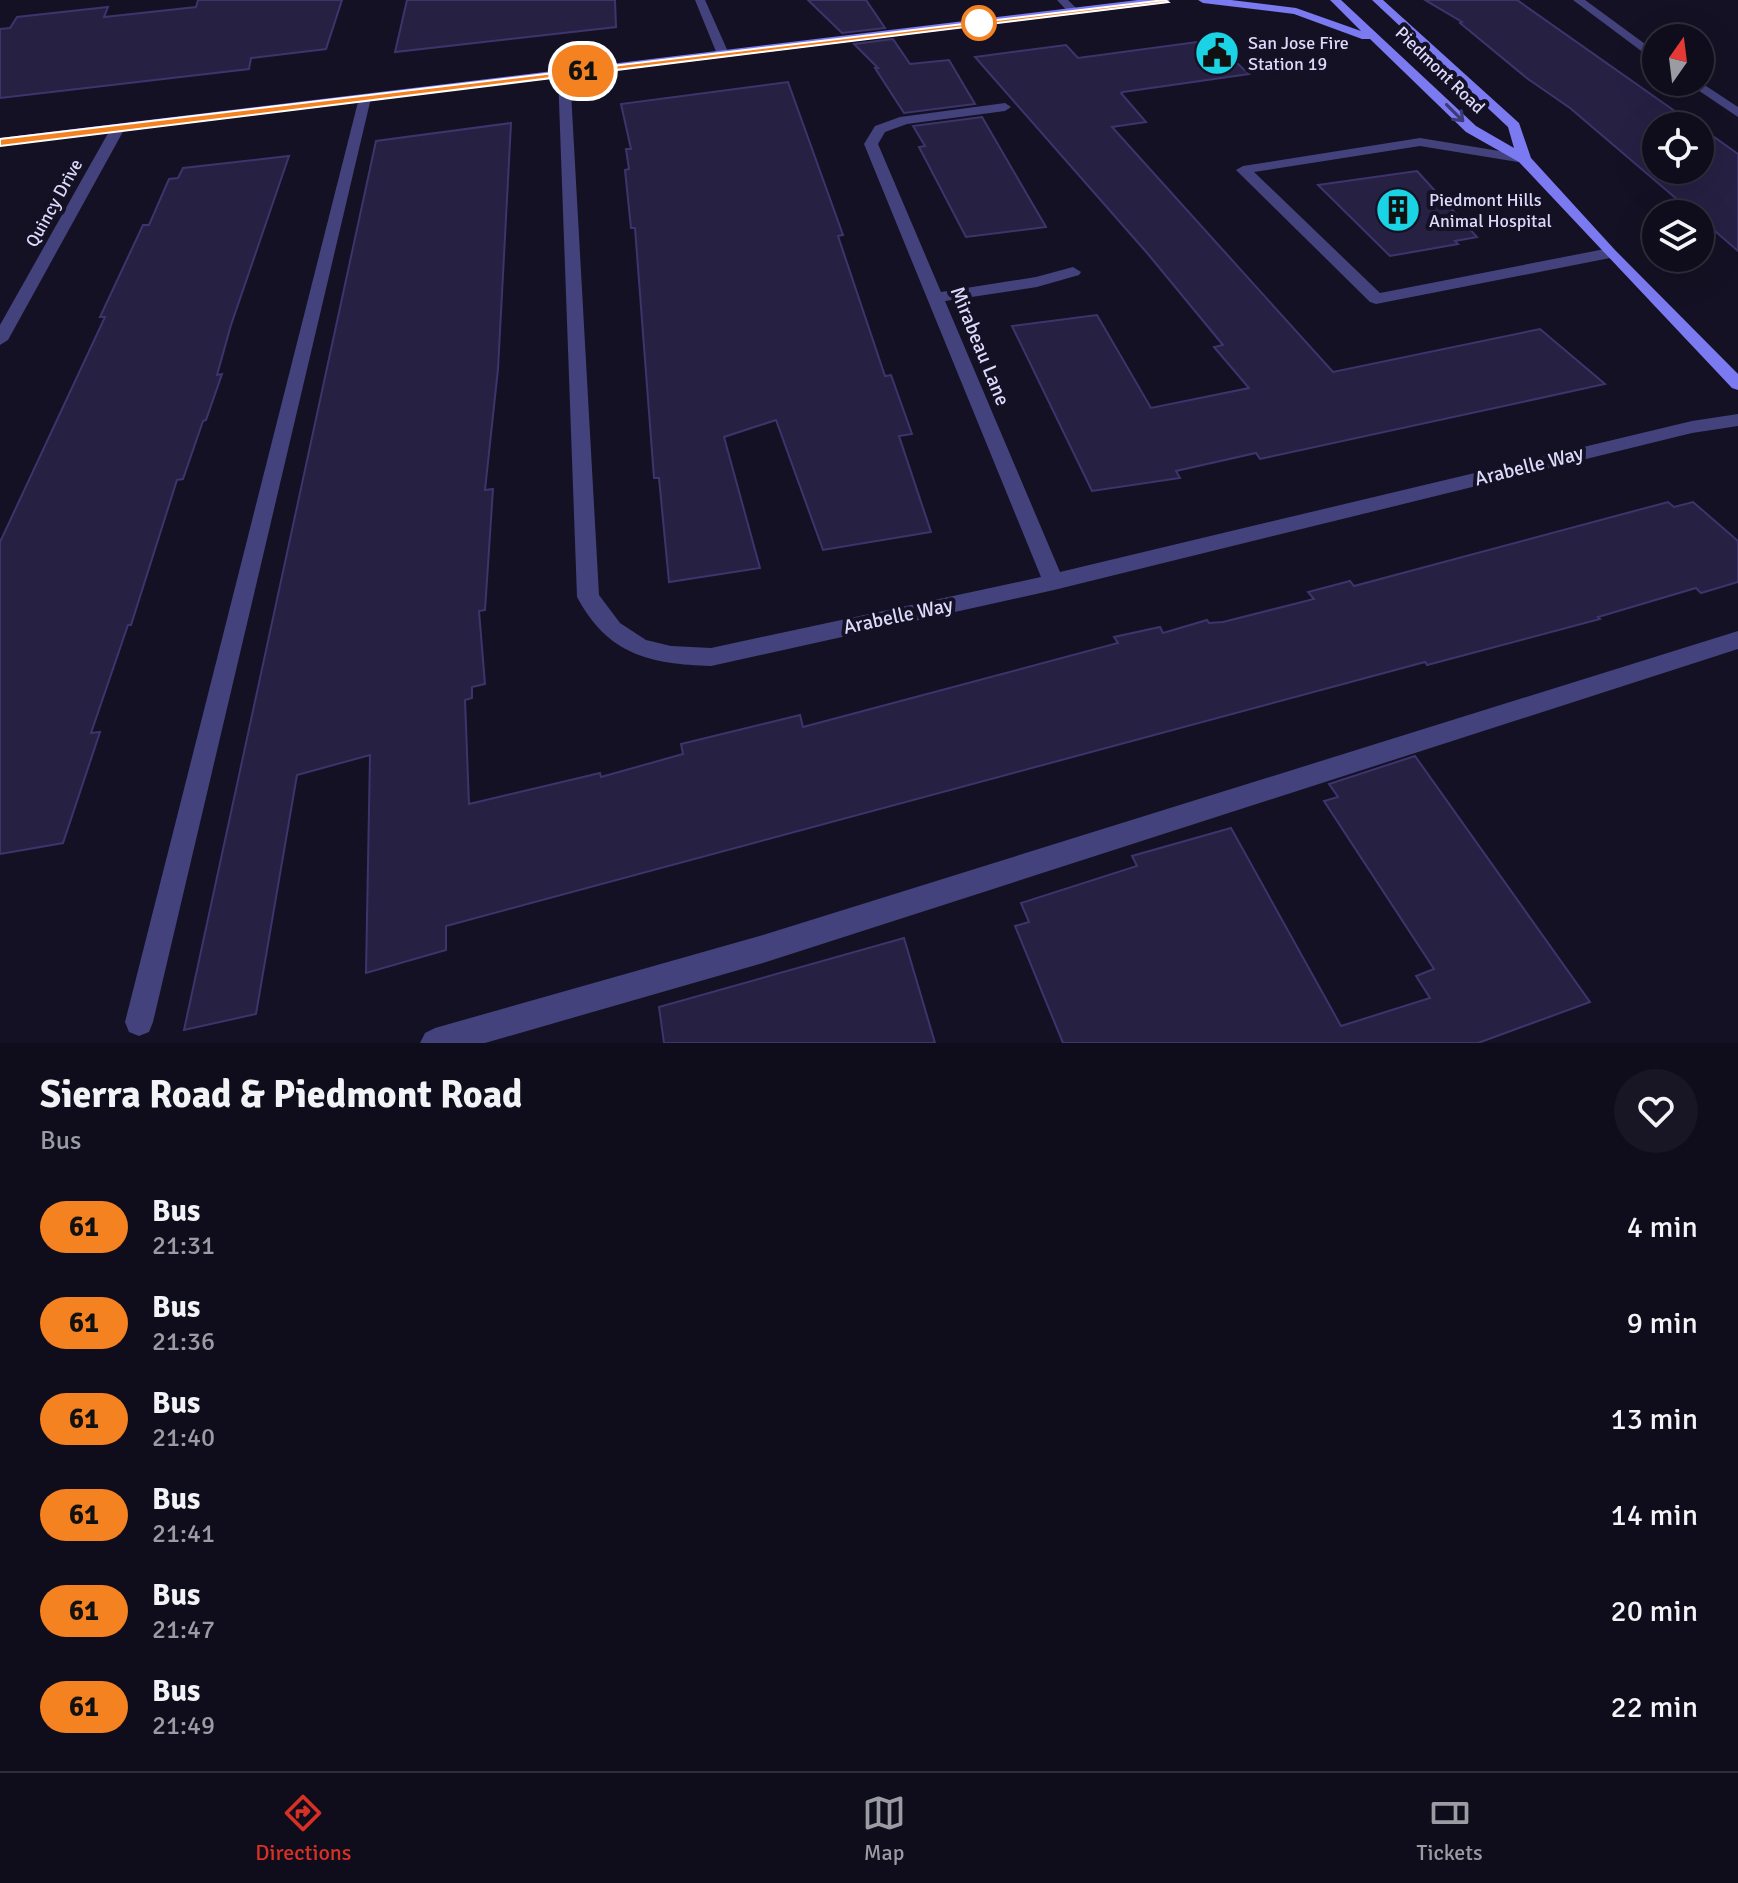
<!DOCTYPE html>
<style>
:root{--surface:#0f0d1b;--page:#181624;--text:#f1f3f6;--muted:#9b9ca3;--line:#2f2d3a;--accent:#d93025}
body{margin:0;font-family:Signika,sans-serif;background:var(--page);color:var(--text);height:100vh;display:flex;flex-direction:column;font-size:30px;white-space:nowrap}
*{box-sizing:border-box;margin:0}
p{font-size:26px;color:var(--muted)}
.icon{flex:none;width:44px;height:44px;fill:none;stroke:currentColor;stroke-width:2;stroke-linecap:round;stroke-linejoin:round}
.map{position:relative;height:1043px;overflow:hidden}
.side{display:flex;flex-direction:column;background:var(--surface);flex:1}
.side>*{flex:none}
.badge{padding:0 16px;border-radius:26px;font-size:28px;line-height:52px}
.needle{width:52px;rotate:14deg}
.tools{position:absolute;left:1642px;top:24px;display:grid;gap:16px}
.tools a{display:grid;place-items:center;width:72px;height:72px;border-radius:50%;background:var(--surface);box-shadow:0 8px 32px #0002,0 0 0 2px var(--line);font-size:40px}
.map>.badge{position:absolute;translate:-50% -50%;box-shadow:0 0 0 4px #fff}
.round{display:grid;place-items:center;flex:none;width:84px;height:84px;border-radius:42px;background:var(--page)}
.overview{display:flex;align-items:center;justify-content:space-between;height:136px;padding:0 40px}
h1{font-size:38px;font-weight:700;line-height:60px}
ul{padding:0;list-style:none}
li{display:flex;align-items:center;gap:24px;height:96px;padding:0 40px}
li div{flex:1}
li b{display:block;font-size:30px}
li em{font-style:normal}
li .badge{min-width:88px;font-weight:700;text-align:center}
.menu{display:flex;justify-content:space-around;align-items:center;height:112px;border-top:2px solid var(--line);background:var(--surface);font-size:22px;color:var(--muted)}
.menu a{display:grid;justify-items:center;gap:4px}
.menu .active{color:var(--accent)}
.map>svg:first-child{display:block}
.building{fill:#262043;stroke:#3e346c;stroke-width:2}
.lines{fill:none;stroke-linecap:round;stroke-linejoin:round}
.lane{fill:#43427d;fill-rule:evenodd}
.street{fill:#43427d;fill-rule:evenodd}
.secondary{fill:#7b7af0;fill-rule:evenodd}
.oneway{stroke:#3d3b76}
.line{fill:#f58220;stroke:#fff;stroke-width:2}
.stop-dot{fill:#fff;stroke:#f58220;stroke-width:4}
.labels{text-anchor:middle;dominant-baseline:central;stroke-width:8;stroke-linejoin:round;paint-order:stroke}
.far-poi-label{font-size:18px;fill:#dcd9fb;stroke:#141124;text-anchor:start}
.far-street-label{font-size:18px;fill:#dcd9fb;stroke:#141124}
.street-label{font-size:20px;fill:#dcd9fb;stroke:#141124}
</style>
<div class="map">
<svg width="1738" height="1043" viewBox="0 0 1738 1043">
<rect width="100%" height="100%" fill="#141124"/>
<g class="building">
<path d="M198 0H342L326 49 251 58 249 69 0 98V29L10 28 17 17 108 7 104 17 196 7Z"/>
<path d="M407 0H615L616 27 395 52Z"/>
<path d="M808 0H866L885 28 842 33Z"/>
<path d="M1425 0H1517L1696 126H1656V170H1700V127L1738 154V251L1700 218V214L1686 207 1570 108 1528 79 1460 23 1462 22Z"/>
<path d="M893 39 910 64 949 60 975 104 904 113 875 68H878L854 44Z"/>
<path d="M1212 40 1249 74 1123 92 1121 93 1146 122 1112 127 1333 372 1540 329 1605 384 1260 459 1256 453 1176 471 1180 478 1092 491 1012 326 1097 315 1151 408 1249 388 1214 347 1223 345 1148 254 975 57 1066 45 1078 58Z"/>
<path d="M788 82 843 235 838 236 885 376 891 375 912 434 899 436 931 532 823 550 776 420 724 437 760 568 669 582 659 478H654L635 228H631L625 170 629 169 626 149H631L621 104Z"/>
<path d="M982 117 1046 227 966 237 919 147 925 146 913 126Z"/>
<path d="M511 123 498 369 485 490 493 489 485 610 479 611 485 684 472 687V698L465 700 469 804 600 773 601 777 683 754 681 744 800 715 803 727 1118 643 1114 637 1160 627 1163 633 1207 620 1209 623 1223 622 1314 599 1308 592 1350 581 1354 586 1668 502 1674 507 1693 502 1738 541V582L1701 593 1696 588 1598 617 1600 619 1427 665 1425 662 446 926V950L366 973 370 755 297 775 256 1014 184 1030 376 141Z"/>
<path d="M289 156 231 325 217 375 222 374 206 420 203 421 183 479 177 480 131 625H128L91 733 100 732 63 843 0 854V542L105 317H100L143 225H149L169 179 178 178 183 168Z"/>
<path d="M1417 171 1477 237 1455 241 1458 244 1390 256 1318 185Z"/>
<path d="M1415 756 1590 1002 1478 1043H1063L1015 926 1029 922 1021 903 1137 866 1132 856 1231 828 1341 1026 1430 998 1416 976 1434 969 1324 801 1338 797 1329 784Z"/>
<path d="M904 938 935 1043H664L659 1007Z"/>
</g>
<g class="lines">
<g class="lane">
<path d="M1057 0H1068L1079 11 1069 13Z"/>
<path d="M1573 0H1585L1656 52V62Z"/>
<path d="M1686 82H1700L1738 107V117Z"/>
<path d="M365 94 371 98 153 1022 149 1032 139 1036 129 1032 125 1022 359 98Z"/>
<path d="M1420 138 1524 155 1531 159 1524 163 1420 146 1254 172 1380 293 1610 248 1618 253 1610 258 1376 304 1370 302 1236 170 1243 166Z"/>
<path d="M1738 631V649L763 963 485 1043H420L425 1033 435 1028 763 935Z"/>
</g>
<g class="street">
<path d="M695 0H705L729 54 727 57 717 54Z"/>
<path d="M564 70 570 74 599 595 620 623 646 640 671 646 711 648 1041 577 864 144 875 126 900 117 1005 103 1011 107 1005 111 907 124 885 132 878 144 941 292 1036 277 1073 267 1081 272 1079 275 1037 287 945 301 1060 572 1692 421 1738 414V426L1692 433 1054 590 711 666C650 664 608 655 577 597L558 74Z"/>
<path d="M118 124 125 128 8 340 0 345V325L111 128Z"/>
</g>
<g class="secondary">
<path d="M1138 0H1170L1165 3 0 146V138Z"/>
<path d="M1198 0H1231L1296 8 1361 31 1330 0H1341L1476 126 1514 148 1508 127 1372 0H1383L1519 123 1531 158 1615 250 1738 374V390L1732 388 1519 162 1466 132 1370 39H1362L1294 14 1203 3Z"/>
</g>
</g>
<defs><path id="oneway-shaft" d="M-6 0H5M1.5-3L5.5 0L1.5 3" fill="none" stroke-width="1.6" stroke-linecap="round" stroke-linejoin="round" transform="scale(2)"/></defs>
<use class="oneway" href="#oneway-shaft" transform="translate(1455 113) rotate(45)"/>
<path class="line" d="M1165 0 1168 2 0 146V139Z"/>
<defs>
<g id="civic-disc" transform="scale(2.3)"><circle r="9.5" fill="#1ad4e5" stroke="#141124"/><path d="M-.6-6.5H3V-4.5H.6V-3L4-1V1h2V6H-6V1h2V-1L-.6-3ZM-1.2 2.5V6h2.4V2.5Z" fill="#111"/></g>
<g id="building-disc" transform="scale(2.3)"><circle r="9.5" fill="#1ad4e5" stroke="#141124"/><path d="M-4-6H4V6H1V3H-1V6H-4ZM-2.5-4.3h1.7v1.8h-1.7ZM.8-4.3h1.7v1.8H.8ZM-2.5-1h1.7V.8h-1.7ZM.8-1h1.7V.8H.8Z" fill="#111"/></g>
</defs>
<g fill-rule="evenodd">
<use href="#civic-disc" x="1217" y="53"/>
<use href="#building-disc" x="1398" y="210"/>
</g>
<circle class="stop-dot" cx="979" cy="23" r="16"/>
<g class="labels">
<g class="far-poi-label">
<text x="1248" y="43">San Jose Fire<tspan x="1248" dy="21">Station 19</tspan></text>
<text x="1429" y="200">Piedmont Hills<tspan x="1429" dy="21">Animal Hospital</tspan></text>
</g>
<g class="far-street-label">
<text transform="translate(1440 70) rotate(44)">Piedmont Road</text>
<text transform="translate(54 203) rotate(-61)">Quincy Drive</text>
</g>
<g class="street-label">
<text transform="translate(980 346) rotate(68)">Mirabeau Lane</text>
<text transform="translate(1529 466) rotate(-14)">Arabelle Way</text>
<text transform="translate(898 616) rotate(-12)">Arabelle Way</text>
</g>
</g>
</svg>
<div class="tools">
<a><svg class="needle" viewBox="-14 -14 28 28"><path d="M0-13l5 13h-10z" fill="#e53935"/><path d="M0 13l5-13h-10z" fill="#9b9ca3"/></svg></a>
<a><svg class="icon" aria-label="locate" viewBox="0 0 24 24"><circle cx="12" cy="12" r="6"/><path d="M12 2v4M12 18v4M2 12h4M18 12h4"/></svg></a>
<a><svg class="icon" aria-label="layers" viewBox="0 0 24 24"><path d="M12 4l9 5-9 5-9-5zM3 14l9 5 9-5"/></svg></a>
</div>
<b class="badge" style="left:583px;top:71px;background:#f58220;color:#111">61</b>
</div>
<section class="side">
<div class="overview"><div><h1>Sierra Road &amp; Piedmont Road</h1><p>Bus</p></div><a class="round"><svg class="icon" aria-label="heart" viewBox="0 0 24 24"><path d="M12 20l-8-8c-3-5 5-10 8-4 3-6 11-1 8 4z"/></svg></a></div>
<ul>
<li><span class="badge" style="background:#f58220;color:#111">61</span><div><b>Bus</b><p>21:31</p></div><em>4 min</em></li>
<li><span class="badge" style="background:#f58220;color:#111">61</span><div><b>Bus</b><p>21:36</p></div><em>9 min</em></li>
<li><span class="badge" style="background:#f58220;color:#111">61</span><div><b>Bus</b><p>21:40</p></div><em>13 min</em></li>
<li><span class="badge" style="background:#f58220;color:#111">61</span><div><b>Bus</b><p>21:41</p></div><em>14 min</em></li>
<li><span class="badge" style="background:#f58220;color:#111">61</span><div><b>Bus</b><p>21:47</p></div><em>20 min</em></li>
<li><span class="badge" style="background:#f58220;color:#111">61</span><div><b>Bus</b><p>21:49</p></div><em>22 min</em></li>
</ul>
</section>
<nav class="menu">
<a class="active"><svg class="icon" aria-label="directions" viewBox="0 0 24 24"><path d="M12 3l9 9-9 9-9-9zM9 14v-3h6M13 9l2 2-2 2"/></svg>Directions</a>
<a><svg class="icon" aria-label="map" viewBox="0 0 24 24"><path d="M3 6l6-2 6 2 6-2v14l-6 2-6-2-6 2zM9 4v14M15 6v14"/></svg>Map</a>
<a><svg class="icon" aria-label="tickets" viewBox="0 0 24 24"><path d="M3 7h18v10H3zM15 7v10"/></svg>Tickets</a>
</nav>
